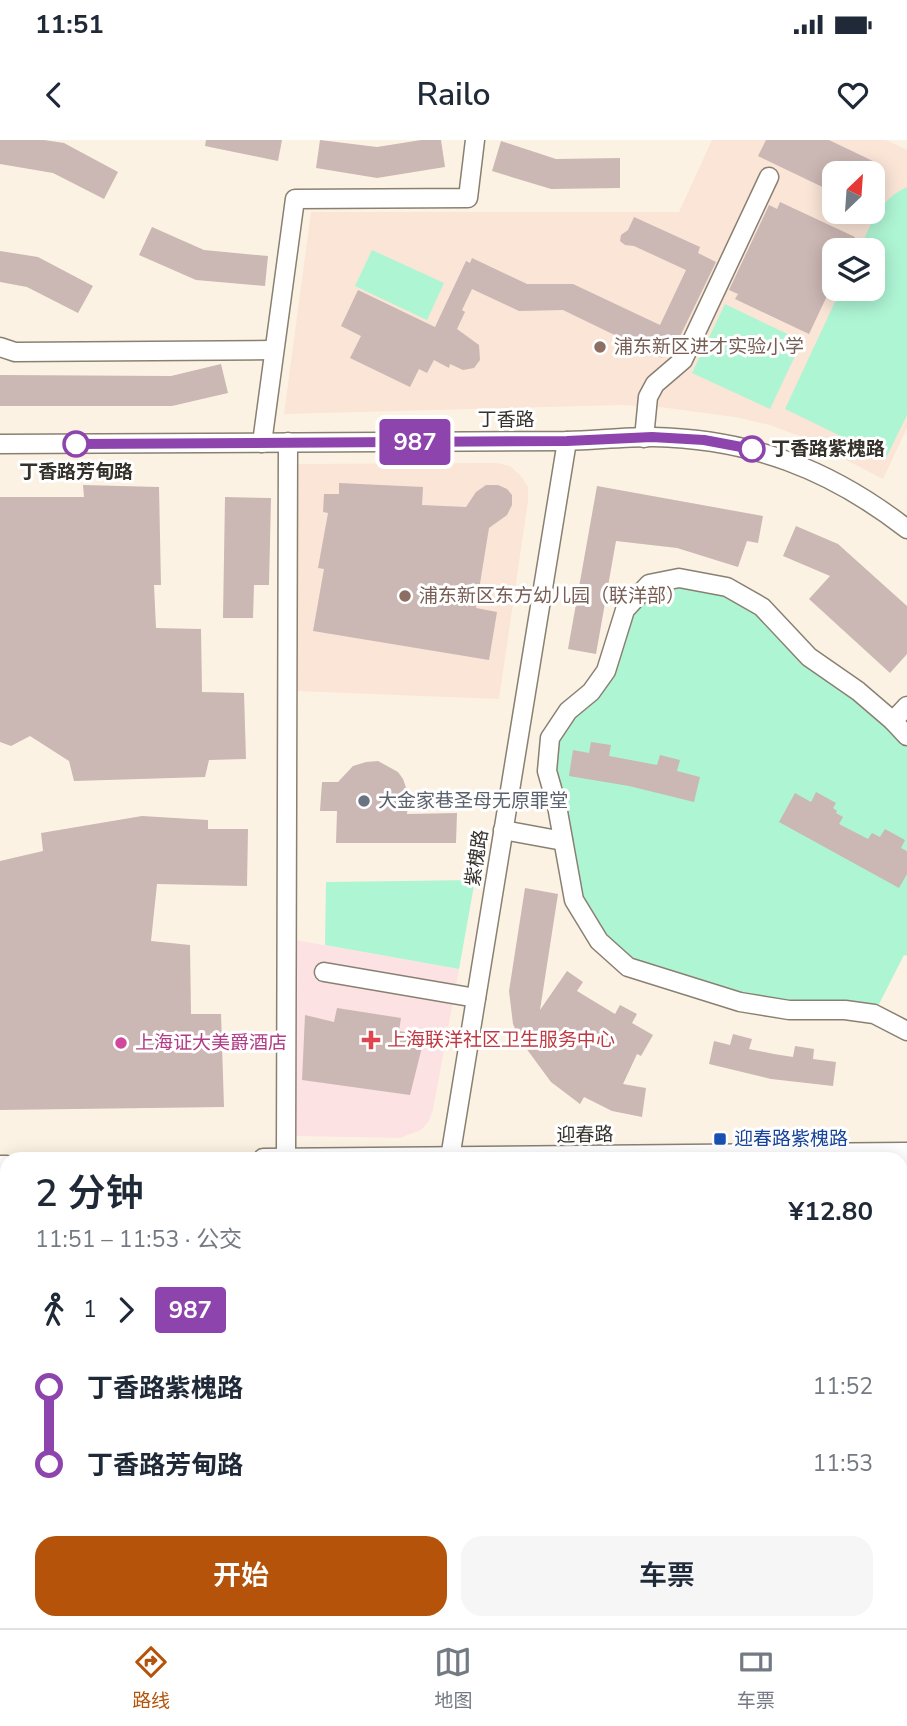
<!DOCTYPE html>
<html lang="zh">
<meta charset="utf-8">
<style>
:root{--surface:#fff;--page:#f6f6f7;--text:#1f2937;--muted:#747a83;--line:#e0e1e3;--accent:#b45309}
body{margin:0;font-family:"Nunito Sans","Noto Sans SC",sans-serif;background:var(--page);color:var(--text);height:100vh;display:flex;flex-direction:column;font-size:26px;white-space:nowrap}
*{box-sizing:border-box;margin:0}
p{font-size:23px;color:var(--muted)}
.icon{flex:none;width:38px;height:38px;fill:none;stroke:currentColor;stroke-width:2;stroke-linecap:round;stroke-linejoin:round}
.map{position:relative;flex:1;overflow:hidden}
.side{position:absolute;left:0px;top:1012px;width:908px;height:478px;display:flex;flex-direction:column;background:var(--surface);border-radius:21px 21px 0 0;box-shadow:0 4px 18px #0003}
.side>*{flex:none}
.badge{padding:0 14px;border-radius:5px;font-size:24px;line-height:46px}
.needle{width:46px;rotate:25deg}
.controls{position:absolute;left:822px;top:21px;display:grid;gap:14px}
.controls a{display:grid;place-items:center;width:63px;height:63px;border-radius:14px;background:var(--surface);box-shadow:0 4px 18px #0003;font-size:35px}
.map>.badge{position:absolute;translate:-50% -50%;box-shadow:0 0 0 4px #fff}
.legs{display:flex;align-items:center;gap:10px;height:77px;padding:0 35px;font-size:23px}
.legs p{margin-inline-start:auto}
.headline{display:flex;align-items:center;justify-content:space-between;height:119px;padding:0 35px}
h1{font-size:38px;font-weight:600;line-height:52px}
.primary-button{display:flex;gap:14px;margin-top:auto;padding:14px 35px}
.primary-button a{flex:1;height:80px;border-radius:21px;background:var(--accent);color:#fff;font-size:28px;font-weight:600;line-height:80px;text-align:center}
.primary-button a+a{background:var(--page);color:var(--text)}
ul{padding:0 35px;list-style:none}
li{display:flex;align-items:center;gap:24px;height:77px;font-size:26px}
li i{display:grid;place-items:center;width:10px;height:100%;margin:0 9px;background:currentColor}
li i::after{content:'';width:18px;height:18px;margin:-9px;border:5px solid;border-radius:50%;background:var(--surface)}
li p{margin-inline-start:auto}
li:first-child i{background:linear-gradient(#0000 50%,currentColor 0)}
li:last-child i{background:linear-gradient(currentColor 50%,#0000 0)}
.status{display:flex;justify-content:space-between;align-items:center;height:49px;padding:0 35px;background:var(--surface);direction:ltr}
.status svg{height:19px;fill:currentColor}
header{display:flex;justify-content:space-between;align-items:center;height:91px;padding:0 35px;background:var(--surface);font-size:32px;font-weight:600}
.menu{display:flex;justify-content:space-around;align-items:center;height:98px;border-top:2px solid var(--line);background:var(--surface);font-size:19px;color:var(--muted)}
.menu a{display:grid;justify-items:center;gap:4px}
.menu .active{color:var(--accent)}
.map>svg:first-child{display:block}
.education{fill:#fae5d7;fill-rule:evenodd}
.medical{fill:#fde2e3}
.green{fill:#aef5d4}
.building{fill:#cbb7b4}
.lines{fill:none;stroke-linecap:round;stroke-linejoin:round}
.minor-casing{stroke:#898072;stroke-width:21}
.minor{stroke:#fff;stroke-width:18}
.line-1-casing{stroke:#fff;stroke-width:16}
.line-1{stroke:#8e44ad;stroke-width:10}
.education-dot{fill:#8d6e63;stroke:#fff;stroke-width:2.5}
.stop-1-dot{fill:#fff;stroke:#8e44ad;stroke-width:3.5}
.worship-dot{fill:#6b7280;stroke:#fff;stroke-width:2.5}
.health-dot{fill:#e0444e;stroke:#fff;stroke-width:2.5}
.hotel-dot{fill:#d1479c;stroke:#fff;stroke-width:2.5}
.transit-dot{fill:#1a4fb4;stroke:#fff;stroke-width:2.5}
.labels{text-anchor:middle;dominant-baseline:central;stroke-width:6;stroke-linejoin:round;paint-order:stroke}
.education-label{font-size:19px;fill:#785e54;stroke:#fff;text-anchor:start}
.street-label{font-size:19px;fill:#35312b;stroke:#fff}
.stop-label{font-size:19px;font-weight:bold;fill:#35312b;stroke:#fff;text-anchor:start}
.worship-label{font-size:19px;fill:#5b616d;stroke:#fff;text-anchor:start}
.health-label{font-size:19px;fill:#be3a42;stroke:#fff;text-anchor:start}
.hotel-label{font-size:19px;fill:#b23c85;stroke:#fff;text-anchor:start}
.transit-label{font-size:19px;fill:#164399;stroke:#fff;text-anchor:start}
</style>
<div class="status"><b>11:51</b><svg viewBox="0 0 49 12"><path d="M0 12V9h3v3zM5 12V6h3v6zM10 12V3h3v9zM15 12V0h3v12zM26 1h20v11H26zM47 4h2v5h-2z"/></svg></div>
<header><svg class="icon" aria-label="back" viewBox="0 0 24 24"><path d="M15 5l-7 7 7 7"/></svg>Railo<svg class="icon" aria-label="heart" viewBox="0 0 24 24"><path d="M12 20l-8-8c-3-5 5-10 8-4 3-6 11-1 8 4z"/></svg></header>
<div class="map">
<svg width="907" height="1488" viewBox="0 0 907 1488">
<rect width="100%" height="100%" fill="#fcf2e3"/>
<g class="education">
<path d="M712 0H886L907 10V288L883 339 802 297 770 285 735 277 660 267 621 265 284 274 311 72H679ZM835 33H873V72H835ZM835 110H873V149H835Z"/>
<path d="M497 323 510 326 521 336 528 347V361L499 559 296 551V324Z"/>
</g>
<path class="medical" d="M296 800 459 829 433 970 429 981 421 990 400 998 294 996Z"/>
<g class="green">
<path d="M907 47V275L886 318 785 269 841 149H873V110H859C871 85 879 59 907 47Z"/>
<path d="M372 110 444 143 427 180 355 146Z"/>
<path d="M725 164 802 201 770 269 692 233Z"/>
<path d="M649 444 727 447 907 596V816L904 815 874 874 789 870 628 827 574 760 550 598 591 552 625 470Z"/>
<path d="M475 740 459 829 325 805 326 742Z"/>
<path d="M831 1482H872L871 1488H829Z"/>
</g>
<g class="building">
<path d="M0 0H44L64 3 118 32 104 59 53 33 0 24Z"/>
<path d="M206 0H282L278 21 205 6Z"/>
<path d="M320 0 377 7 421 0H441L445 27 377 38 316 28Z"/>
<path d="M766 0H829L877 23 872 33H835V53L758 16Z"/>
<path d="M501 1 556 19 620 18V48L551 49 492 31Z"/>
<path d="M780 62 855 97 849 110H835V139L809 194 735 159 738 154 729 150 769 65 777 69Z"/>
<path d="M634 77 700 107 698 113 716 122 671 215 665 212 662 218 563 170 519 171 472 149 462 170 465 172 457 189 479 205 480 220 474 228 463 230 450 224 449 228 434 220 427 233 419 229 410 247 350 218 361 196 341 186 358 150 435 187 466 121 470 123 472 118 527 144H573L660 185 686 130 634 106 625 105 620 101 621 95 628 90Z"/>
<path d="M152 87 204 110 268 116 265 146 196 140 139 115Z"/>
<path d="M0 111 38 117 93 146 78 173 27 147 0 142Z"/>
<path d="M221 224 228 253 172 266H0V235L171 236Z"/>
<path d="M339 343 423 347 422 365 466 367 476 352 486 345H498L507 349 512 355V365L507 375 489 388 476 468 497 472 489 520 313 491 324 429 318 428 328 373 323 372 324 354H339Z"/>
<path d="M83 345 159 347 161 445H154L156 488 201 489 202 552 244 553 246 619 209 620 205 637 74 641 69 621 30 596 11 606 0 602V357H84Z"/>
<path d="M597 346 763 376 758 403 747 401 738 427 677 408 616 401 596 514 568 509Z"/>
<path d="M225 357 271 358 269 445H254L253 478H223Z"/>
<path d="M796 386 838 404 907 466V514L890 533 809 459 830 436 783 416Z"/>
<path d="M591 602 611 605 609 616 657 625 660 615 680 620 677 631 700 637 694 662 629 646 569 636 573 610 589 613Z"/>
<path d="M378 621 398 632 403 639 409 656 407 674 457 673 456 703H336L337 671H320L322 642H338L353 626 366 622Z"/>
<path d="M816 652 836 663 833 668 837 671 836 673 843 677 839 684 868 699 872 693 880 697 885 689 905 700 901 708 907 711V734L899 748 779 682 795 653 811 662Z"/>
<path d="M142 676 208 680V689H248L247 746 157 744 151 801 190 805 191 874H221L224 967 0 970V721L43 711 41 693Z"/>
<path d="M525 748 558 754 540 870 567 831 583 842 577 851 615 874 620 865 637 874 632 883 653 895 641 916 637 914 623 944 646 948 642 977 612 971 584 957 580 964 551 942 520 900 513 884 509 851Z"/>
<path d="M337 868 401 878 399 891 425 895 410 955 302 940 305 875 334 882Z"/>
<path d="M733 894 752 899 749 909 774 914 793 917 795 906 814 909 813 919 836 922 833 946 771 939 709 924 714 901 730 905Z"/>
</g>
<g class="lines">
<g class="minor-casing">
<g id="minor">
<path d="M0 207 15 212 274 210"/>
<path d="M644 298 648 257 655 244 683 220 769 37"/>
<path d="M262 303 295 59 468 58 475 0"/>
<path d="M0 304 567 301C596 300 625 297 653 297 751 299 830 329 907 389"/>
<path d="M893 581 907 566"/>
<path d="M907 596 893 581 858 551 809 517 762 467 727 447 679 438 649 444 625 470 606 531 591 552 568 571 550 598 547 631 557 666 574 760 599 801 628 827 740 862 789 870H845L874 874 907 891"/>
<path d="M503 690 563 701"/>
<path d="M324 832 476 858"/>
<path d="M263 1018 907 1012"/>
<path d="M286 1018 288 302"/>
<path d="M450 1018 567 301"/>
<path d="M0 1025H7"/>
<path d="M901 1029H907"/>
<path d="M0 1046H7"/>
<path d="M901 1136 907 1139"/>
<path d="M0 1154H7"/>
<path d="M606 1482 614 1488"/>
<path d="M354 1488 355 1482"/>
<path d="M417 1488V1482"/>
</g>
</g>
<use href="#minor" class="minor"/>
</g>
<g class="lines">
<g class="line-1-casing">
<path id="line-1" d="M76 304 567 301 652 297 704 300 752 309"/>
</g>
<use href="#line-1" class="line-1"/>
</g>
<g class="education-dot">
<circle cx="600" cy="207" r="7"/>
<circle cx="405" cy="456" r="7"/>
</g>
<g class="stop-1-dot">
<circle cx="76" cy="304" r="12"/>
<circle cx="752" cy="309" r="12"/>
</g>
<circle class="worship-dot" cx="364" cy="661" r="7"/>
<path class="health-dot" d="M367.5 889.5h7v7h7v7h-7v7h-7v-7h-7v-7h7z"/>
<circle class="hotel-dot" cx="121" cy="903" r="7"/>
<rect class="transit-dot" x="713" y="992" width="14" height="14" rx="3.5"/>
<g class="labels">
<g class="education-label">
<text x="614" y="207">浦东新区进才实验小学</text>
<text x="419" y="456">浦东新区东方幼儿园（联洋部）</text>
</g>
<g class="street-label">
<text x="506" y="280">丁香路</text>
<text transform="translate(477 718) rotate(-81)">紫槐路</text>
<text transform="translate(585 995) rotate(-1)">迎春路</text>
</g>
<g class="stop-label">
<text x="771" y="309">丁香路紫槐路</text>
<text x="76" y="332" text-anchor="middle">丁香路芳甸路</text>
</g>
<g class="worship-label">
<text x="378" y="661">大金家巷圣母无原罪堂</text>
</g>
<g class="health-label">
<text x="387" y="900">上海联洋社区卫生服务中心</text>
</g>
<g class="hotel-label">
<text x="135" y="903">上海证大美爵酒店</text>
</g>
<g class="transit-label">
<text x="734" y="999">迎春路紫槐路</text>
</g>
</g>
</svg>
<div class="controls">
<a><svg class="needle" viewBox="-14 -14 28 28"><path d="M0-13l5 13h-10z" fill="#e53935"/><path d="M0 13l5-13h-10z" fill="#747a83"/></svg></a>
<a><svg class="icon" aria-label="layers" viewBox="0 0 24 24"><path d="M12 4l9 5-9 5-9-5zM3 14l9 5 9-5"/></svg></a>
</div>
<b class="badge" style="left:415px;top:302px;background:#8e44ad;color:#fff">987</b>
<section class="side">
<div class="headline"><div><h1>2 分钟</h1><p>11:51 – 11:53 · 公交</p></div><b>¥12.80</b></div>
<div class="legs"><svg class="icon" aria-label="walk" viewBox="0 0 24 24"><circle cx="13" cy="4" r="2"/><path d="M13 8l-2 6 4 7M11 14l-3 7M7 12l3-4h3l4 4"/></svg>1<svg class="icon" aria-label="forward" viewBox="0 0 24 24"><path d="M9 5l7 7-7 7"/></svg><b class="badge" style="background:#8e44ad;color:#fff">987</b></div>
<ul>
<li><i style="color:#8e44ad"></i><b>丁香路紫槐路</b><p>11:52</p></li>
<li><i style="color:#8e44ad"></i><b>丁香路芳甸路</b><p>11:53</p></li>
</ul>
<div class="primary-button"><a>开始</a><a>车票</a></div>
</section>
</div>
<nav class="menu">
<a class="active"><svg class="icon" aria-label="directions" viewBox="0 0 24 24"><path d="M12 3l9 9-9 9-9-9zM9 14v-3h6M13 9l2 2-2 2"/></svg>路线</a>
<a><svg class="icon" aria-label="map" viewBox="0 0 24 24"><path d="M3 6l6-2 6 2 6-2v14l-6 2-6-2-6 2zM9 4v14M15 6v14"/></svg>地图</a>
<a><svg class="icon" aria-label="tickets" viewBox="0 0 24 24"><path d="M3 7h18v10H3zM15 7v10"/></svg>车票</a>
</nav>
